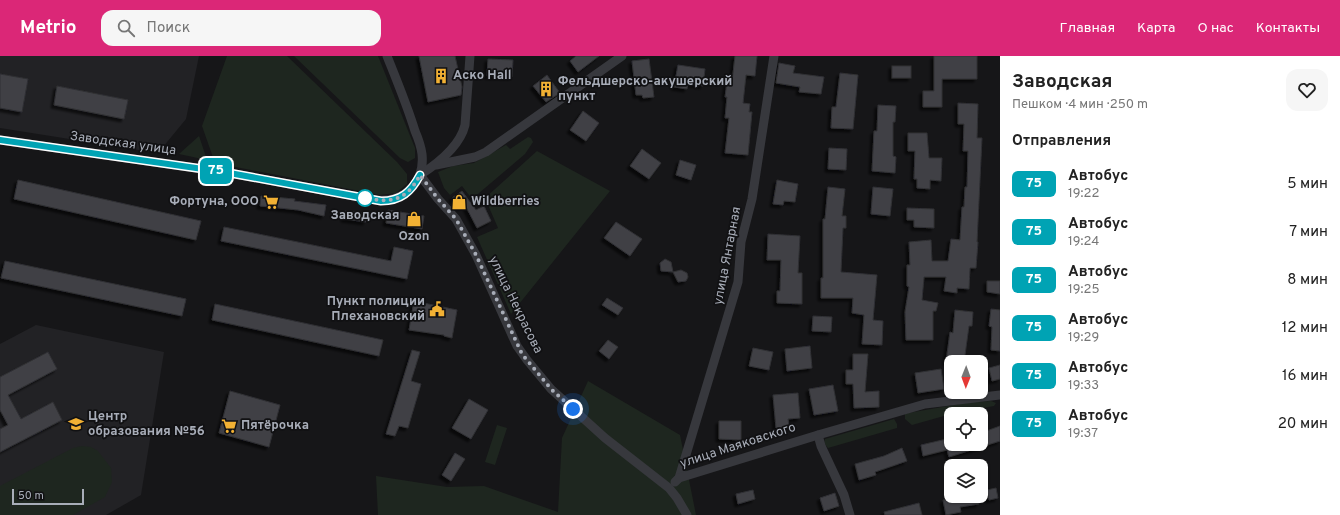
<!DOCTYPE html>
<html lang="ru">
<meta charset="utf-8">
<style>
:root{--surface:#fff;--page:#f6f6f6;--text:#222;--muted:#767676;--accent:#db2777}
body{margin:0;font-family:Overpass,sans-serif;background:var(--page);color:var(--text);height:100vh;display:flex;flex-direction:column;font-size:15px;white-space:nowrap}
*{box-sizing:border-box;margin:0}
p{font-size:13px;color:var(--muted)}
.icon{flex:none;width:22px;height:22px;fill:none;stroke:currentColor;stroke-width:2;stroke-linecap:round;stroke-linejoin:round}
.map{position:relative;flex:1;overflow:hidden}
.drawer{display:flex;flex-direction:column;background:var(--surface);width:340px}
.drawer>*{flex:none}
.badge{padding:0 8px;border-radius:6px;font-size:14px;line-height:26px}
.needle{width:26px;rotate:181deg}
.fabs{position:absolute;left:944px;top:299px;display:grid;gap:8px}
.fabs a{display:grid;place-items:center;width:44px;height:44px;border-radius:8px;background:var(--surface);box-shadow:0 1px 3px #0004;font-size:20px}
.scale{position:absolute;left:12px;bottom:10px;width:72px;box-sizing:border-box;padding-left:4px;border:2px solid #a8adb8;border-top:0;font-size:11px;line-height:14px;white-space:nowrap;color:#a8adb8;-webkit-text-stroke:3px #111113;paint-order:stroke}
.you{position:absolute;width:20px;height:20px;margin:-10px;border:3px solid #fff;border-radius:50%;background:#1a73e8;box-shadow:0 0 0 6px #1a73e833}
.map>.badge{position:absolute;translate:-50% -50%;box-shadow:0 0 0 2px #fff}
h2{padding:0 12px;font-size:15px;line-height:36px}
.round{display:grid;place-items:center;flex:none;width:42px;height:42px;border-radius:12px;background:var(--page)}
.summary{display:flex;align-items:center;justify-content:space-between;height:68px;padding:0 12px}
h1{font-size:19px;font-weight:700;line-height:30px}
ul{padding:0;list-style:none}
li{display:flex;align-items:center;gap:12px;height:48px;padding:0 12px}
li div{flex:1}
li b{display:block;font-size:15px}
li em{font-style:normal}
li .badge{min-width:44px;font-weight:700;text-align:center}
header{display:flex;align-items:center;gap:24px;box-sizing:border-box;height:56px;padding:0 20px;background:var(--accent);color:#fff}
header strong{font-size:19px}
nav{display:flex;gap:22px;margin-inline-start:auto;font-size:14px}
.search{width:280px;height:36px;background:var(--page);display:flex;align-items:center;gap:10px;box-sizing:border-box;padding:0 14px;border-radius:12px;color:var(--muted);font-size:15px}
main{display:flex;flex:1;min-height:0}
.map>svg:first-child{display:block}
.built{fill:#222225}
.green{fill:#1e261f}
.building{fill:#404145;stroke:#303034;filter:url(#shadow)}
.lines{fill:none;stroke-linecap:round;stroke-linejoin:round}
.street{stroke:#37383d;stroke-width:9}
.line-casing{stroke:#fff;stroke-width:9}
.line{stroke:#00a3b4;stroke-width:6}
.walk{stroke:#a8adb8;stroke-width:4;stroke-dasharray:0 7.2}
.stop-dot{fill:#fff;stroke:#00a3b4;stroke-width:2}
.labels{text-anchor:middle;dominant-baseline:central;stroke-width:3.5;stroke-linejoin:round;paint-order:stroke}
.poi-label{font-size:13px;font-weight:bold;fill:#a8adb8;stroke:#111113;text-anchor:start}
.street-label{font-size:13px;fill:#a8adb8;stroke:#111113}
.stop-label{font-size:13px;font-weight:bold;fill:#a8adb8;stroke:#111113}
</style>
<header>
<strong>Metrio</strong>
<div class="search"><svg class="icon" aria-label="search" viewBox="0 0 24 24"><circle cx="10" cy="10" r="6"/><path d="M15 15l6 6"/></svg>Поиск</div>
<nav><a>Главная</a><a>Карта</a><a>О нас</a><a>Контакты</a></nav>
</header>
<main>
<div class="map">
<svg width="1000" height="459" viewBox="0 0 1000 459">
<defs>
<filter id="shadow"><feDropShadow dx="-3" dy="3" stdDeviation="1" flood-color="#0009"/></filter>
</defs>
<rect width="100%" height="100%" fill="#161618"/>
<g class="built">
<path d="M0 0H199L186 63 158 97 0 72Z"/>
<path d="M36 269 164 296 141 439 106 459H0V288Z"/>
</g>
<g class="green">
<path d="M227 0H287L397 106 407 118V128L396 137 380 139 215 107 202 70Z"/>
<path d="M294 0H378L415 92V102L408 106 400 102Z"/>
<path d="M199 80 207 104 179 98Z"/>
<path d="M528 81 531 82 533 86 525 98 472 143 462 130 450 139 444 132 438 116 453 110 474 107 506 89 510 93Z"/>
<path d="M537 95 610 135 511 258 477 181 498 172 485 142Z"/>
<path d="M588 325 680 379 696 459H378L376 420 447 431 484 430 558 456 562 382Z"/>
<path d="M991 345 996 347 994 350 951 358 912 369 905 363V358L908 357 971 346Z"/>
<path d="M894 363 897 368V372L828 392 824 387 825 383Z"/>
<path d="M497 369 507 372 495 409 485 406Z"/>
<path d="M82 390 91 391 98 395 111 412 112 426 105 441 73 459H0V430L73 392Z"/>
</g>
<g class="building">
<path d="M419 0H455L462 31 461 39 428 46Z"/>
<path d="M576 0H599L578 16 570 5Z"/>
<path d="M735 0H757L755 20 746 19 743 47 750 48 749 56H752L748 99 725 97 729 62H725L727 41H725L727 26H732Z"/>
<path d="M934 0H977V23H942V51H923V35H934Z"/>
<path d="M488 3 513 4 512 21 487 20Z"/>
<path d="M649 3 654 41 643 42 642 39H636L632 5Z"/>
<path d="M779 7 795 10 793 17 824 21 821 38 799 36 800 31 776 27Z"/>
<path d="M678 9 705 13 703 30 688 27 687 33 674 31Z"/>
<rect x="892" y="10" width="19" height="12"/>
<path d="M840 17 858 19 853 73 831 72 832 51H836Z"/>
<path d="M0 18 28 23 22 56 0 52Z"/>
<path d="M547 19 560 37 546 46 533 30Z"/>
<path d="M57 30 128 44 124 63 54 49Z"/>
<path d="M958 47 978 48 977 82H982L977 186H978L976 212H970L969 233 957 232V237L944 235 946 221H924L922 244 938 247 936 255H933V284H906L905 256 909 231 907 230V209H910L909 186 931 184 932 205H948L951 183 960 184 962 151H964L965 131H967L968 95H963L964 68H958Z"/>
<path d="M878 49 896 50 895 66H893V100L896 101 895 117 872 115 874 75H877Z"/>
<path d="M583 55 599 67 586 85 570 74Z"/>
<path d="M908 77H927L929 102H942L941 125 930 124V133L917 132V123H914L915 95H908Z"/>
<path d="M829 92 847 93 846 114 828 113Z"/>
<path d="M642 93 661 107 649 123 630 110Z"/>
<path d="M680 104 696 109 691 124 676 119Z"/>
<path d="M18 124 201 165 196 184 14 143Z"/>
<path d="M777 124 798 128 795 146 784 145 783 149 773 148Z"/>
<path d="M828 131 845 133 842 160H846V172H843L841 216 877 219 873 264 883 265 882 289 862 288 864 259 852 257 853 242H821V222H823V163H825Z"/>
<path d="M873 131 893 133 890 160 871 158Z"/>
<path d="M462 135 476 154 484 150 491 165 477 172 465 149 460 152 452 142Z"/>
<path d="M261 140 295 143 294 145 326 149 324 160 298 154 260 150Z"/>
<path d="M907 152 934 153V172L914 171V164H907Z"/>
<path d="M388 154 424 160 422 173 386 167Z"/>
<path d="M345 155 367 157 366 166 344 163Z"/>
<path d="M616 166 642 183 630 200 604 182Z"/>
<path d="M224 171 391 205 394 191 413 195 407 223 221 185Z"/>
<path d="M768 178 800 180 798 217H802V248L777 247V235H780L781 204H767Z"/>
<path d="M665 203 671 206 673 216 681 214 687 217 688 221 686 225 678 226 673 216 661 215 660 207Z"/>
<path d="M5 205 186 243 182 260 1 222Z"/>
<path d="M987 225H1000V238L987 236Z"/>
<path d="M607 242 623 252 618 259 602 249Z"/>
<path d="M414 245 457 254 452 282 444 280V279L409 274Z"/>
<path d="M215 248 383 284 379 300 212 264Z"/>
<path d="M991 253 1000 254V295L991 294 992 271 989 270Z"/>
<path d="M955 254 973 256 972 270H969L964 306H946L950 276 953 277Z"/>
<path d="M813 260 832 261 831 276 812 275Z"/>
<path d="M608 284 618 291 609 303 599 295Z"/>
<path d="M810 290 812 312 787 315 785 293Z"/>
<path d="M753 292 773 296 769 314 749 310Z"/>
<path d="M412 294 420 296 411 325 421 328 408 372 399 370 395 380 386 378Z"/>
<path d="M48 296 57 313 8 339 21 363 53 346 62 364 0 396V373L8 369 0 354V321Z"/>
<path d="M853 298H868L865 336 879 335V351L854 352 853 328H846V314H853Z"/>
<path d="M1000 309V323L992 325 989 312Z"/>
<path d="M941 313 944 333 918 337 915 317Z"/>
<path d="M833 329 838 355 814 359 809 333Z"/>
<path d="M230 335 280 349 269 391 219 377Z"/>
<path d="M798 337 800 362 788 363 789 371 776 372 773 339Z"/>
<path d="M469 343 488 354 471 383 452 372Z"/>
<path d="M719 365H741V384L719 383Z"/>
<path d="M1000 370V385L949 401 947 394 923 400 921 389 951 382V388H981V377Z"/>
<path d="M902 392 907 405 875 416 876 419 859 424 855 408 884 400Z"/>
<path d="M455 397 465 403 451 425 442 419Z"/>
<path d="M996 432 998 442 989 444 987 434Z"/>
<path d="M753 434 755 443 738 448 736 438Z"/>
<path d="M835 437 839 450 824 455 820 442Z"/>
<path d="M963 440H978L979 448 960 451 961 456 946 459 943 444Z"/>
<path d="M919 447 922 459H885L884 456Z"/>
</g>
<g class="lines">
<g class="street">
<path d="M0 84 224 116 376 144C404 147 425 127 422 98 421 90 418 82 415 75 407 49 397 25 387 0"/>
<path d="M436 109 475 101 486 96 622 0"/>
<path d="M420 119 438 143 456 163 476 199 517 290 527 304 551 333 605 382 669 432 677 442 687 459"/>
<path d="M420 119C437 108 460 90 465 69L470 0"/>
<path d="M818 379 821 390 844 439 850 459"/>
<path d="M679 422 738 226 741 186 752 143 774 0"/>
<path d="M675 426 679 422 818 379 925 348 1000 339"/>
</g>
</g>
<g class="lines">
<g class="line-casing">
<path id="line" d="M0 84 224 116 381 145C401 145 411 136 420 119"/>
</g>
<use href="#line" class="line"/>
<path class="walk" d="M365 142 360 141C390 147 405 147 420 119L438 143 456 163 476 199 522 298 551 333 573 353"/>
</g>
<defs>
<g id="building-bare" transform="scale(1.2)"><path d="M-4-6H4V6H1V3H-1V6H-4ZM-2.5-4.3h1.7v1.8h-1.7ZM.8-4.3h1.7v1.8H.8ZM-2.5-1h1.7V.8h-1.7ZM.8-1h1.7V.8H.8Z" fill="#f2b134" stroke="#111113" stroke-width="2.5" paint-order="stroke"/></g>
<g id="supermarket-bare" transform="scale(1.2)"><path d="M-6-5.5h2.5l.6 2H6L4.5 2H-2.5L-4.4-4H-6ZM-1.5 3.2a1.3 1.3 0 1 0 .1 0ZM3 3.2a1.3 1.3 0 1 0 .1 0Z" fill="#f2b134" stroke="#111113" stroke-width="2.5" paint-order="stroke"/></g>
<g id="shop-bare" transform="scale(1.2)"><path d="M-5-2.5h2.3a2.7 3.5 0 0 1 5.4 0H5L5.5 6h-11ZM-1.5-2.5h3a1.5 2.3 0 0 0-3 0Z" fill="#f2b134" stroke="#111113" stroke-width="2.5" paint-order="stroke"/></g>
<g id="civic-bare" transform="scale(1.2)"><path d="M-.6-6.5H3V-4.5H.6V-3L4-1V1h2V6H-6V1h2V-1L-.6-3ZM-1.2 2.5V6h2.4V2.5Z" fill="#f2b134" stroke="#111113" stroke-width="2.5" paint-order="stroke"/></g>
<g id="school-bare" transform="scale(1.2)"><path d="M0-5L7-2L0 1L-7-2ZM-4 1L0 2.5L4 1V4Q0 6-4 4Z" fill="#f2b134" stroke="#111113" stroke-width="2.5" paint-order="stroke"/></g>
</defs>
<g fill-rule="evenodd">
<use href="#building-bare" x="441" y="20"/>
<use href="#building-bare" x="546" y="33"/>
<use href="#supermarket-bare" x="271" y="146"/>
<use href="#shop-bare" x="459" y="146"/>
<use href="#shop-bare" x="414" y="163"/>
<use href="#civic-bare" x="437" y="253"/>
<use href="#school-bare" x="76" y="368"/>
<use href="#supermarket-bare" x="229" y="370"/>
</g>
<circle class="stop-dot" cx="365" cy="142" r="8"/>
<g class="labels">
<g class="poi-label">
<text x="453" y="20">Аско Hall</text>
<text x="558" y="26">Фельдшерско-акушерский<tspan x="558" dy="15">пункт</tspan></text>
<text x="259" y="146" text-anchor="end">Фортуна, ООО</text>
<text x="471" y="146">Wildberries</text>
<text x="414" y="181" text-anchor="middle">Ozon</text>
<text x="425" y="246" text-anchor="end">Пункт полиции<tspan x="425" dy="15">Плехановский</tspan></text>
<text x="88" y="361">Центр<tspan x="88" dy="15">образования №56</tspan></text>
<text x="241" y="370">Пятёрочка</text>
</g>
<g class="street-label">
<text transform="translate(123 88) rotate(8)">Заводская улица</text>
<text transform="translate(728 200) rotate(-79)">улица Янтарная</text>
<text transform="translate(515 249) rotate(64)">улица Некрасова</text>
<text transform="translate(738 390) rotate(-18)">улица Маяковского</text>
</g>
<g class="stop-label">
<text x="365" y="160">Заводская</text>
</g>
</g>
</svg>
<div class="fabs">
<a><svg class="needle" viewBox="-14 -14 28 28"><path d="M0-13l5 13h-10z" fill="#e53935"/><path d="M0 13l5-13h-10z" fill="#767676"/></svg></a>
<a><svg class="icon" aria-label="locate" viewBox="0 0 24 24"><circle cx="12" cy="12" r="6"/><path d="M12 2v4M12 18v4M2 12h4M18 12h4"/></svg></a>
<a><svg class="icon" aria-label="layers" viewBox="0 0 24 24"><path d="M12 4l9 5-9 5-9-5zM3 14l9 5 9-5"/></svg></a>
</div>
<div class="scale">50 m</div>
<div class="you" style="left:573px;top:353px"></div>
<b class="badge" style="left:216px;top:115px;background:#00a3b4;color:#fff">75</b>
</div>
<section class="drawer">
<div class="summary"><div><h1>Заводская</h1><p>Пешком · 4 мин · 250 m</p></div><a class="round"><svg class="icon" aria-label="heart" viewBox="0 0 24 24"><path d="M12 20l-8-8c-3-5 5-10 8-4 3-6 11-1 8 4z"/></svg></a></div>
<h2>Отправления</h2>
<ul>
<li><span class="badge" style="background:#00a3b4;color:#fff">75</span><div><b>Автобус</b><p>19:22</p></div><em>5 мин</em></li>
<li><span class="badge" style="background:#00a3b4;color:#fff">75</span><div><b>Автобус</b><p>19:24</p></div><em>7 мин</em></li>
<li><span class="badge" style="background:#00a3b4;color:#fff">75</span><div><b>Автобус</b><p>19:25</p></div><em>8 мин</em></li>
<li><span class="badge" style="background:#00a3b4;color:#fff">75</span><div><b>Автобус</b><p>19:29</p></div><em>12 мин</em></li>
<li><span class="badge" style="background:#00a3b4;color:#fff">75</span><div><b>Автобус</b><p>19:33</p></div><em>16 мин</em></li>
<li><span class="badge" style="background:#00a3b4;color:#fff">75</span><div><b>Автобус</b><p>19:37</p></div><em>20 мин</em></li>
</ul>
</section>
</main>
